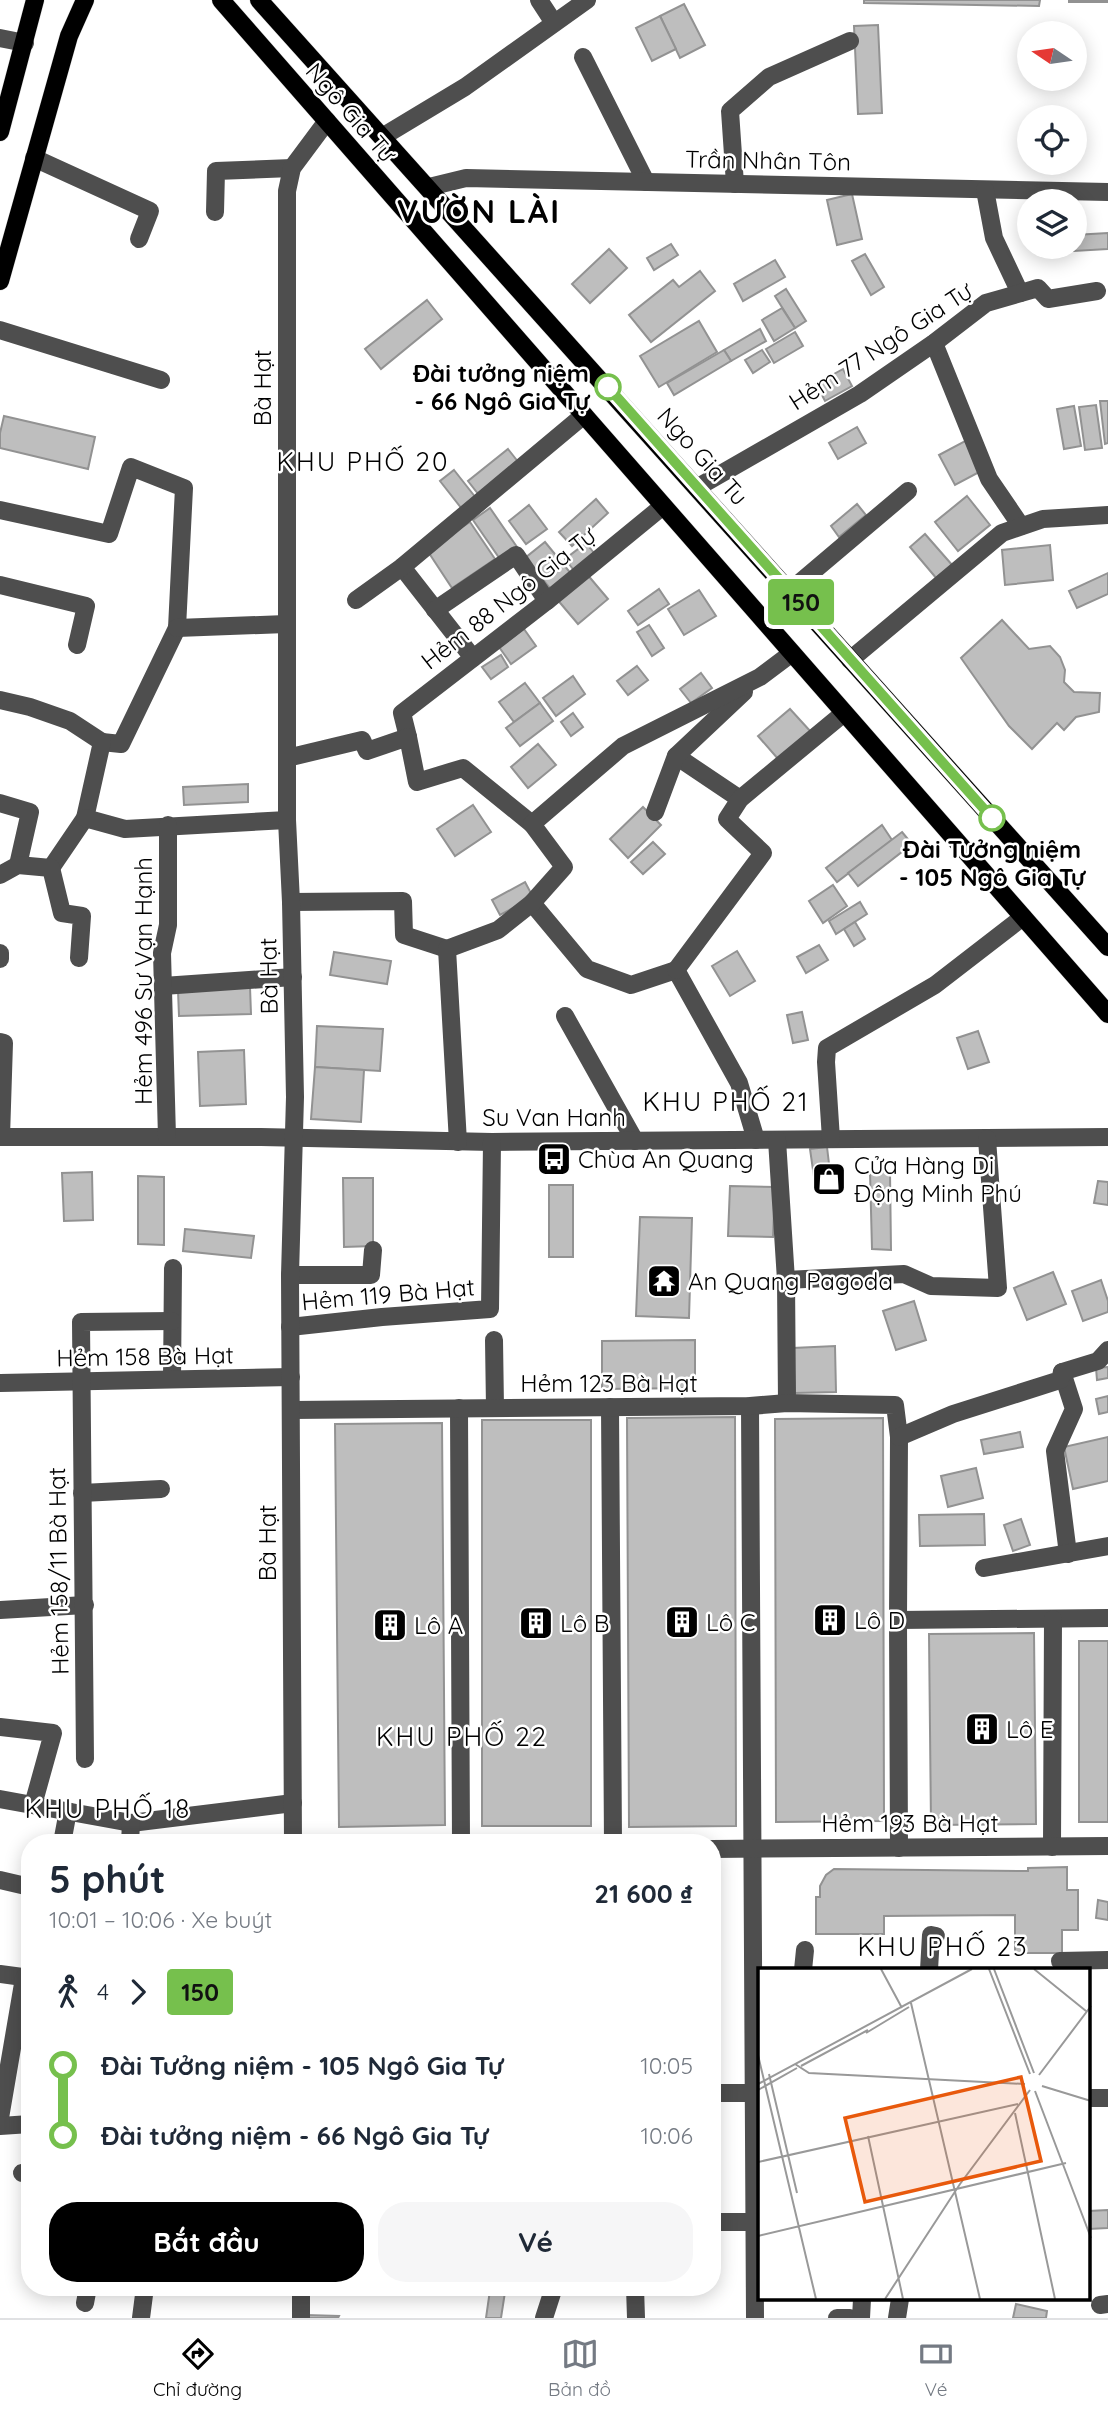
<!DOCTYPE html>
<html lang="vi">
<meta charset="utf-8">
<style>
:root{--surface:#fff;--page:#f6f6f7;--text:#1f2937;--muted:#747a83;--line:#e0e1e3;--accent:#000}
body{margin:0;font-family:Quicksand,sans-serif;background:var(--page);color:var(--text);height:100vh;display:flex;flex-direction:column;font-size:26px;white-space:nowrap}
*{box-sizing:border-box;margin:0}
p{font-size:23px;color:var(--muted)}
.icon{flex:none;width:38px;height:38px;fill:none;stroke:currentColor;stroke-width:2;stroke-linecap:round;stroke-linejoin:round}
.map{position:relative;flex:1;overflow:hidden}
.side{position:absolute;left:21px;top:1834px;width:700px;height:462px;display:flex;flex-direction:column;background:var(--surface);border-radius:28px;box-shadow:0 4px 18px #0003}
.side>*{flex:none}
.badge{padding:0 14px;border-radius:5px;font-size:24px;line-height:46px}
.needle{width:46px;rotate:283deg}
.fabs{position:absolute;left:1017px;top:21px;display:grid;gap:14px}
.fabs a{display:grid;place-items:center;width:70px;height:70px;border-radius:50%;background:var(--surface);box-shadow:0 4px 18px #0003;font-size:35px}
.map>.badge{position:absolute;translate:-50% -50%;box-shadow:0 0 0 4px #fff}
.legs{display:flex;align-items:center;gap:10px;height:77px;padding:0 28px;font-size:23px}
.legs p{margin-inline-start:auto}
.head{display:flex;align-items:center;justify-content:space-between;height:119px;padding:0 28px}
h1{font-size:38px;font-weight:800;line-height:52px}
.cta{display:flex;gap:14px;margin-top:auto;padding:14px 28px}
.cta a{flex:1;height:80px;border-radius:28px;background:var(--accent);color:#fff;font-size:28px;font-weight:800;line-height:80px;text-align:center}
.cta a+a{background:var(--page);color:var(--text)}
ul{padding:0 28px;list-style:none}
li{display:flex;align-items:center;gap:24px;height:70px;font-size:26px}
li i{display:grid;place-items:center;width:10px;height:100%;margin:0 9px;background:currentColor}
li i::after{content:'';width:18px;height:18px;margin:-9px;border:5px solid;border-radius:50%;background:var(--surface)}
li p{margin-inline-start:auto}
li:first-child i{background:linear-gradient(#0000 50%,currentColor 0)}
li:last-child i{background:linear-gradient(currentColor 50%,#0000 0)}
.tab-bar{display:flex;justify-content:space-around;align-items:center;height:98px;border-top:2px solid var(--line);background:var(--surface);font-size:19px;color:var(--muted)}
.tab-bar a{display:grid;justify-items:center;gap:4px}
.tab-bar .active{color:var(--accent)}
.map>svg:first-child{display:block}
.building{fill:#bebebe;stroke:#929292;stroke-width:2}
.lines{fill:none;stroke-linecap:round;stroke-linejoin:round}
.major-casing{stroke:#dbdbdb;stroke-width:19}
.minor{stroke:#4e4e4e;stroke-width:18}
.major{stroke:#000;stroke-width:18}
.line-1-casing{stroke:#fff;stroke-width:16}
.line-1{stroke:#76c04d;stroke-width:10}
.stop-1-dot{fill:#fff;stroke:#76c04d;stroke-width:3.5}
.labels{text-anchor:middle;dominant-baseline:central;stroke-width:5;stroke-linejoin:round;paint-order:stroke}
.street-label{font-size:24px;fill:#000;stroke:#fff}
.stop-label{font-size:24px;font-weight:bold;fill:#000;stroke:#fff;text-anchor:end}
.poi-label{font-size:24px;fill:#000;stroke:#fff;text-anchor:start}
.neighbourhood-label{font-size:26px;letter-spacing:2px;fill:#000;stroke:#fff}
.district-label{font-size:32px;font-weight:bold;letter-spacing:2px;fill:#000;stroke:#fff}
.inset-road{fill:none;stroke:#999;stroke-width:2}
.view{fill:#e8590c;fill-opacity:0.15;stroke:#e8590c;stroke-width:3.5}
.inset-edge{fill:none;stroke:#000;stroke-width:3.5}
</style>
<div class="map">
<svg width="1108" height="2318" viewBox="0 0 1108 2318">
<rect width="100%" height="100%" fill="#fff"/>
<g class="building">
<path d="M864 0H1040L1039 6 864 3Z"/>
<rect x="1069" y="0" width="39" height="2"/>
<path d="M684 4 705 45 680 58 660 16Z"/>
<path d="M660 16 676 49 652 61 636 28Z"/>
<path d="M878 25 882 113 858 114 854 26Z"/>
<path d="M852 194 862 239 837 245 827 200Z"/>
<path d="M1108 233V249L1074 251V235Z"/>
<path d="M671 244 678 255 654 270 647 258Z"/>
<path d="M609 249 627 268 590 303 572 284Z"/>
<path d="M865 254 884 287 871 295 852 261Z"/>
<path d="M775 260 785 277 743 301 734 284Z"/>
<path d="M700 271 715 291 651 342 629 315 673 280 679 287Z"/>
<path d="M786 289 806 321 795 328 775 296Z"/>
<path d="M427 300 442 319 381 369 365 349Z"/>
<path d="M782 308 795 328 774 341 762 320Z"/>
<path d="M699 321 717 352 659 387 640 356Z"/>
<path d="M760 329 766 341 731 361 724 350Z"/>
<path d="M795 332 803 346 774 363 766 349Z"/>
<path d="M724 350 731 361 674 395 667 383Z"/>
<path d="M762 350 770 362 753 373 745 360Z"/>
<path d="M843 369 852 386 825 401 816 384Z"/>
<path d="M1100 401H1108V443L1105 444Z"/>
<path d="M1096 405 1102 448 1085 450 1079 407Z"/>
<path d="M1074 406 1081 446 1064 449 1057 409Z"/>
<path d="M4 416 95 437 88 469 0 448V433Z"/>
<path d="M857 427 866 443 838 459 829 443Z"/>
<path d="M967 440 983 470 955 485 939 455Z"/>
<path d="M508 449 519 463 479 495 468 481Z"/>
<path d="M454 470 476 498 462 509 440 481Z"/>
<path d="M967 496 990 525 958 551 935 522Z"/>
<path d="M596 499 608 513 572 546 559 532Z"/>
<path d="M857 504 866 515 839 537 831 526Z"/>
<path d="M529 505 547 529 526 544 509 521Z"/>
<path d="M490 508 517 547 500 559 473 520Z"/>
<path d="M470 522 495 559 452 588 427 550Z"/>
<path d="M925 534 953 566 937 579 910 547Z"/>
<path d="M545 542 573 576 553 592 525 558Z"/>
<path d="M586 543 598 558 577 574 565 559Z"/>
<path d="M1050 545 1053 580 1005 585 1002 550Z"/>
<path d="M586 573 608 599 578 624 556 598Z"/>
<path d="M1108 573V594L1077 608 1069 591Z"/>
<path d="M659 589 669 604 638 625 628 611Z"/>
<path d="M699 590 716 616 684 635 668 609Z"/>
<path d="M1002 620 1029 649 1050 646 1060 657 1065 670 1064 682 1074 692 1100 693 1099 712 1076 717 1064 730 1057 723 1032 749 1009 726 961 658Z"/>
<path d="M649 625 664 648 652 656 637 632Z"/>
<path d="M524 629 536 646 511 664 499 647Z"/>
<path d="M501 655 508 667 491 679 482 667Z"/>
<path d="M637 666 648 680 628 695 617 681Z"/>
<path d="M701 673 712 688 691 703 680 689Z"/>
<path d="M573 676 585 694 556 716 543 698Z"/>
<path d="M525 683 540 703 514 722 499 702Z"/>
<path d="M540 703 553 721 520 746 506 728Z"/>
<path d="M790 709 811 732 779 760 758 736Z"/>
<path d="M573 713 583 727 571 736 561 722Z"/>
<path d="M538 744 556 765 528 788 511 767Z"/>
<path d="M248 784V802L184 805 183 787Z"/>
<path d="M473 805 491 832 455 856 437 829Z"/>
<path d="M643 807 661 825 628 858 610 839Z"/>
<path d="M882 825 892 840 837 882 826 868Z"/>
<path d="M902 832 912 844 858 886 848 873Z"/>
<path d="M653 842 665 854 643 874 631 862Z"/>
<path d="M525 882 533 897 500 915 492 900Z"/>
<path d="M833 885 847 906 823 923 809 901Z"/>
<path d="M860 902 867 914 836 934 829 921Z"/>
<path d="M855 922 865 939 854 946 844 929Z"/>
<path d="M819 945 828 960 806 973 797 957Z"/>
<path d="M737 951 755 981 730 996 712 966Z"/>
<path d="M334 952 391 961 387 984 330 975Z"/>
<path d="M250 987 251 1014 179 1016 178 991Z"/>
<path d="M802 1012 808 1040 793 1043 787 1015Z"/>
<path d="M317 1026 383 1029 380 1071 315 1067Z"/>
<path d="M978 1031 989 1062 968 1069 957 1038Z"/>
<path d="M244 1050 246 1104 200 1106 198 1052Z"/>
<path d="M315 1067 364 1070 361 1122 311 1119Z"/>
<path d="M827 1147 832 1189 816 1191 810 1149Z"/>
<path d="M92 1172 93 1220 64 1221 62 1173Z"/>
<path d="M870 1172H890L891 1250 872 1249Z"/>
<path d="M138 1176 164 1177V1245L138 1244Z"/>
<path d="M343 1178H373V1246L344 1247Z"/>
<path d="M1098 1181 1108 1182V1205L1094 1203Z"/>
<rect x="549" y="1185" width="24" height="72"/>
<path d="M730 1186 775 1187 773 1237 728 1236Z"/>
<path d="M640 1217 692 1218 689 1318 636 1316Z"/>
<path d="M185 1229 254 1236 251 1258 183 1251Z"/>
<path d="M1053 1272 1066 1304 1027 1320 1014 1288Z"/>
<path d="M1101 1280 1108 1301V1312L1083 1321 1072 1291Z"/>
<path d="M914 1301 926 1340 896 1350 883 1311Z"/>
<path d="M695 1340V1388L602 1389V1341Z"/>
<path d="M835 1346 836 1392 795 1393 793 1348Z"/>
<path d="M1108 1367V1378L1097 1380 1096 1368Z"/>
<path d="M1108 1396V1412L1099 1414 1096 1399Z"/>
<path d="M735 1417 736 1826 629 1827 627 1418Z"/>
<path d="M883 1418 884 1821 776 1822 775 1419Z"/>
<rect x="482" y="1420" width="109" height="406"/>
<path d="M442 1423 445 1825 339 1827 335 1424Z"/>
<path d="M1020 1432 1023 1447 984 1454 981 1440Z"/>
<path d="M1108 1437V1481L1073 1489 1064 1447Z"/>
<path d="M976 1468 983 1498 948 1507 941 1476Z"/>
<path d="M984 1514 985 1545 920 1546 919 1515Z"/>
<path d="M1021 1519 1030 1545 1013 1551 1004 1525Z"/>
<path d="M1034 1633 1036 1824 931 1825 929 1634Z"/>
<rect x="1079" y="1641" width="29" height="181"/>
<path d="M1067 1867V1890H1078V1930H1062V1953H1015V1915L884 1916V1934H816V1897H820V1886L826 1875 834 1869 1028 1871V1868Z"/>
<path d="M1098 1900 1108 1902V1920L1096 1918Z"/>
<path d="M1108 2210V2228L1089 2229V2211Z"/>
<path d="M490 2290 505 2292 501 2318H486Z"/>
<path d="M1016 2304 1047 2311 1046 2318H1013Z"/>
<path d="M305 2315 339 2316 338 2318H305Z"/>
</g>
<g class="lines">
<g class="major-casing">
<g id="major">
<path d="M221 0 1108 1014"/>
<path d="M259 0 1108 947"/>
<path d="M0 132 35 0"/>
<path d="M0 281 69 36 85 0"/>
</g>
</g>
<g class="minor">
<path d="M539 0 554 23"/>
<path d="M0 38 25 43"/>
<path d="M583 57 646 182"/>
<path d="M382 137 465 87 587 0"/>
<path d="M34 158 150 211 139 239"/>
<path d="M735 184 730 111 769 77 850 41"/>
<path d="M429 187 466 178 1108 192"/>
<path d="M985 190 994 238 1020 293"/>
<path d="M215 212 216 171 292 168"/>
<path d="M0 330 161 380"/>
<path d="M934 343 989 479 1021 526"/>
<path d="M698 487 860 394 934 343 986 303 1038 288 1048 299 1097 291"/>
<path d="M0 510 109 534 131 467 184 488 177 628 121 744 102 742"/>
<path d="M402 567 473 658"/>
<path d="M0 585 86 606 77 645"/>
<path d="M791 590 908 491"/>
<path d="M356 600 402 567 584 415"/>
<path d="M435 610 516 555 547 601"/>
<path d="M177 628 286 624"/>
<path d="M850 660 1002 533 1043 519 1108 515"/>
<path d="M0 700 30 707 70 721 102 742 85 818 51 868"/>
<path d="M408 737 402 713 547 601 663 506"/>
<path d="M676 756 740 799"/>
<path d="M287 758 362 740 367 751 408 737 417 782 463 768 532 824"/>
<path d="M0 803 30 812 18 865"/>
<path d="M655 812 676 756 744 692"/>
<path d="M85 818 125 829 287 820"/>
<path d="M0 875 18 865 51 868 62 913 82 916 79 958"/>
<path d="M291 902 403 901 404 935 447 949"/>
<path d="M532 903 587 969 631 985 676 970 739 1083 756 1140"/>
<path d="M0 953V959"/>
<path d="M676 970 763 853 727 819 740 799 844 713"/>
<path d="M163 986 293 977"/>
<path d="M565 1016 635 1141"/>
<path d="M0 1042 4 1043 1 1137"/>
<path d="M0 1137H261L492 1142 1108 1137"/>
<path d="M167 1137 162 953 168 925V825"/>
<path d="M831 1139 826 1062 827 1048 935 985 1023 917"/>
<path d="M777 1140 786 1280 787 1403"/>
<path d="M458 1142 447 949 498 930 532 903 564 867 532 824 623 746 760 677 792 653"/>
<path d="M290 1275H371L373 1250"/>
<path d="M786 1280 904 1274 931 1286 998 1288 987 1139"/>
<path d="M290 1327 382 1317 490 1309 492 1142"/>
<path d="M494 1340 495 1408"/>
<path d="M1062 1372 1074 1409 1055 1451 1068 1554"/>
<path d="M172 1379 173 1268"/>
<path d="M0 1383 291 1377"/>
<path d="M750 1406 755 2318"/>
<path d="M610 1407 613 1843"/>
<path d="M459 1408 461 1843"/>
<path d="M291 1410 750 1406 787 1403 895 1405 899 1437 898 1620 1108 1618"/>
<path d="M899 1437 953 1414 1060 1380 1062 1372 1098 1361 1108 1350"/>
<path d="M82 1493 161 1489"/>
<path d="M984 1568 1108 1546"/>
<path d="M0 1610 85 1605"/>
<path d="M898 1620 899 1848"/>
<path d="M0 1727 53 1733 33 1805"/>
<path d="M85 1759 81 1322 172 1321"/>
<path d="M0 1799 131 1823 293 1803"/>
<path d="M62 1843 68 1811"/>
<path d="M130 1843 131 1823"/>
<path d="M293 1843 290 1275 295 1097 291 902 287 820V191L292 168 327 121"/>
<path d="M1052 1847 1053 1619"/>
<path d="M712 1849 1108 1846"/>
<path d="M0 1880 30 1887"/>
<path d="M1060 1961 1108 1960"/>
<path d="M803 1970 805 1950"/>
<path d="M929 1970 931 1935 936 1936"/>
<path d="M0 1974 30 1978"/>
<path d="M712 2093H760"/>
<path d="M1089 2098H1108"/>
<path d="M0 2118 24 1978"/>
<path d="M0 2126 30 2124"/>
<path d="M22 2173 30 2172"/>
<path d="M712 2222H755"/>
<path d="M635 2287 636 2318"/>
<path d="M85 2303 88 2287"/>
<path d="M1100 2305 1108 2304"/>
<path d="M141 2318 145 2287"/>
<path d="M301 2318V2287"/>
<path d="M544 2318 554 2287"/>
<path d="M837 2318H850"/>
<path d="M861 2318 862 2299"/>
<path d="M897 2318 900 2299"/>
</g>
<use href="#major" class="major"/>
</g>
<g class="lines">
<g class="line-1-casing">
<path id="line-1" d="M608 387 992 818"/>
</g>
<use href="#line-1" class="line-1"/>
</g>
<defs>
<g id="bus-square" transform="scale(1.75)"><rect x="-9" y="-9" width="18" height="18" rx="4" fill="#000" stroke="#fff"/><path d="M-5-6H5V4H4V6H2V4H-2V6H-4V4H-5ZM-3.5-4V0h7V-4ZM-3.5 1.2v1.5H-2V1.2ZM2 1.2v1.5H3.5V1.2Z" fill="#fff"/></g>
<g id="shop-square" transform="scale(1.75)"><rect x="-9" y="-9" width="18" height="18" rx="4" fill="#000" stroke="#fff"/><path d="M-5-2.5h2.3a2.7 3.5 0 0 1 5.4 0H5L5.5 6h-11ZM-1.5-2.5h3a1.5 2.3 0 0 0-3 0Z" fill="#fff"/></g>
<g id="temple-square" transform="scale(1.75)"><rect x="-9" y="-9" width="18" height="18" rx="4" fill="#000" stroke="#fff"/><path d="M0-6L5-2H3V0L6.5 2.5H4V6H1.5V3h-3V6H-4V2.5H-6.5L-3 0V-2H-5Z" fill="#fff"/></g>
<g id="building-square" transform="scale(1.75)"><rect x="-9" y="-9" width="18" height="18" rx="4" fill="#000" stroke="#fff"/><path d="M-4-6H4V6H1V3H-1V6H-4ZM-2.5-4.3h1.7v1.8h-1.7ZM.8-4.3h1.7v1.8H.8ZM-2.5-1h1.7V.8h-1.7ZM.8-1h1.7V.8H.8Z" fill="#fff"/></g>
</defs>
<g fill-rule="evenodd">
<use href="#bus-square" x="554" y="1159"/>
<use href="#shop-square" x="829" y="1179"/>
<use href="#temple-square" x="664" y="1281"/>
<use href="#building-square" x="830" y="1620"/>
<use href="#building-square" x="682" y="1622"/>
<use href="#building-square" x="536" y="1623"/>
<use href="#building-square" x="390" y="1625"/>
<use href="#building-square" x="982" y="1729"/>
</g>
<g class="stop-1-dot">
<circle cx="608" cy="387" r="12"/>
<circle cx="992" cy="818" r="12"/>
</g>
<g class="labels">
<g class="street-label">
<text transform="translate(351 112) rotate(49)">Ngô Gia Tự</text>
<text transform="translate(768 160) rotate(1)">Trần Nhân Tôn</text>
<text transform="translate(880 346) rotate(-33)">Hẻm 77 Ngô Gia Tự</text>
<text transform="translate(262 388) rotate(-90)">Bà Hạt</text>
<text transform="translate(703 456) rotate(48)">Ngo Gia Tu</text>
<text transform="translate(508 598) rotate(-38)">Hẻm 88 Ngô Gia Tự</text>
<text transform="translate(268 976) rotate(-91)">Bà Hạt</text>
<text transform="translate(143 981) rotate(-90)">Hẻm 496 Sư Vạn Hạnh</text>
<text x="554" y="1117">Su Van Hanh</text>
<text transform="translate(388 1294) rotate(-5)">Hẻm 119 Bà Hạt</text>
<text transform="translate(145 1356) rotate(-1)">Hẻm 158 Bà Hạt</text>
<text x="609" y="1383">Hẻm 123 Bà Hạt</text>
<text transform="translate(267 1543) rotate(-90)">Bà Hạt</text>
<text transform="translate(58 1571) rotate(-91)">Hẻm 158/11 Bà Hạt</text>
<text x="910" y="1823">Hẻm 193 Bà Hạt</text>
</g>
<g class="stop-label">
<text x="589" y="373">Đài tưởng niệm<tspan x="589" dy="28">- 66 Ngô Gia Tự</tspan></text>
<text x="992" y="849" text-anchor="middle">Đài Tưởng niệm<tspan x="992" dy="28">- 105 Ngô Gia Tự</tspan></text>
</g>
<g class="poi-label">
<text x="578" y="1159">Chùa An Quang</text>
<text x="854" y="1165">Cửa Hàng Di<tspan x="854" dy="28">Động Minh Phú</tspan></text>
<text x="688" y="1281">An Quang Pagoda</text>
<text x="854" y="1620">Lô D</text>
<text x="706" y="1622">Lô C</text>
<text x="560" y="1623">Lô B</text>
<text x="414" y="1625">Lô A</text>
<text x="1006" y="1729">Lô E</text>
</g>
<g class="neighbourhood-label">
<text x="363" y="461">KHU PHỐ 20</text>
<text x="726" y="1101">KHU PHỐ 21</text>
<text x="462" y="1736">KHU PHỐ 22</text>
<text x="108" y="1808">KHU PHỐ 18</text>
<text x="943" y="1946">KHU PHỐ 23</text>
</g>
<g class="district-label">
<text x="479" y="211">VƯỜN LÀI</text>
</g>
</g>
<g transform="translate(758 1968)">
<rect width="332" height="332" fill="#fff"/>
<path class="inset-road" d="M123 1 144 40M231 1 272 106M236 1 276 105M276 1 328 43M153 35 222 331M108 65 151 39M0 87 58 331M37 96 51 105 267 116M43 98 110 62M11 106 39 225M281 107 333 38M0 116 214 1M284 118 333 133M0 122 39 100M277 123 333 270M257 145 297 331M110 168 145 331M0 194 260 136M0 268 308 195M127 331 202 216 272 122"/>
<path class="view" d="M263 109 283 193 107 234 87 150Z"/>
<rect width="332" height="332" class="inset-edge"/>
</g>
</svg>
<div class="fabs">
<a><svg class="needle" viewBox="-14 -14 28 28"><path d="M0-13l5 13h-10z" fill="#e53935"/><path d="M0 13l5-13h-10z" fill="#747a83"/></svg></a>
<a><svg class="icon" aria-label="locate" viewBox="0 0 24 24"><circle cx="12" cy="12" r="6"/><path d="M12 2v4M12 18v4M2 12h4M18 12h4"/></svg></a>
<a><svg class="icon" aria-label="layers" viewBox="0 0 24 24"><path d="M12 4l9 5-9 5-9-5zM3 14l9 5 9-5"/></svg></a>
</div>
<b class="badge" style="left:801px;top:602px;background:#76c04d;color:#111">150</b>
<section class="side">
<div class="head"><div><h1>5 phút</h1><p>10:01 – 10:06 · Xe buýt</p></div><b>21 600 ₫</b></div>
<div class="legs"><svg class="icon" aria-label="walk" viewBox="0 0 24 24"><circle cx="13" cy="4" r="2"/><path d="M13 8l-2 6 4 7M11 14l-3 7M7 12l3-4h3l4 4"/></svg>4<svg class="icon" aria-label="forward" viewBox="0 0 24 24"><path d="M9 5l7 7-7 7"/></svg><b class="badge" style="background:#76c04d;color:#111">150</b></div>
<ul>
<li><i style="color:#76c04d"></i><b>Đài Tưởng niệm - 105 Ngô Gia Tự</b><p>10:05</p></li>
<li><i style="color:#76c04d"></i><b>Đài tưởng niệm - 66 Ngô Gia Tự</b><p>10:06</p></li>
</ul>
<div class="cta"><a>Bắt đầu</a><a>Vé</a></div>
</section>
</div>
<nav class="tab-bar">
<a class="active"><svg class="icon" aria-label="directions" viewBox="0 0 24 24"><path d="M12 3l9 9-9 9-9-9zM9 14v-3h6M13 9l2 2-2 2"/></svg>Chỉ đường</a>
<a><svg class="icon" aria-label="map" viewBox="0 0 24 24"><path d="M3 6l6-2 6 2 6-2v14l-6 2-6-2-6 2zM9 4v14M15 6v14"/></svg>Bản đồ</a>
<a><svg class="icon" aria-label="tickets" viewBox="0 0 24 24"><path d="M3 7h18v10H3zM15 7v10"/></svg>Vé</a>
</nav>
